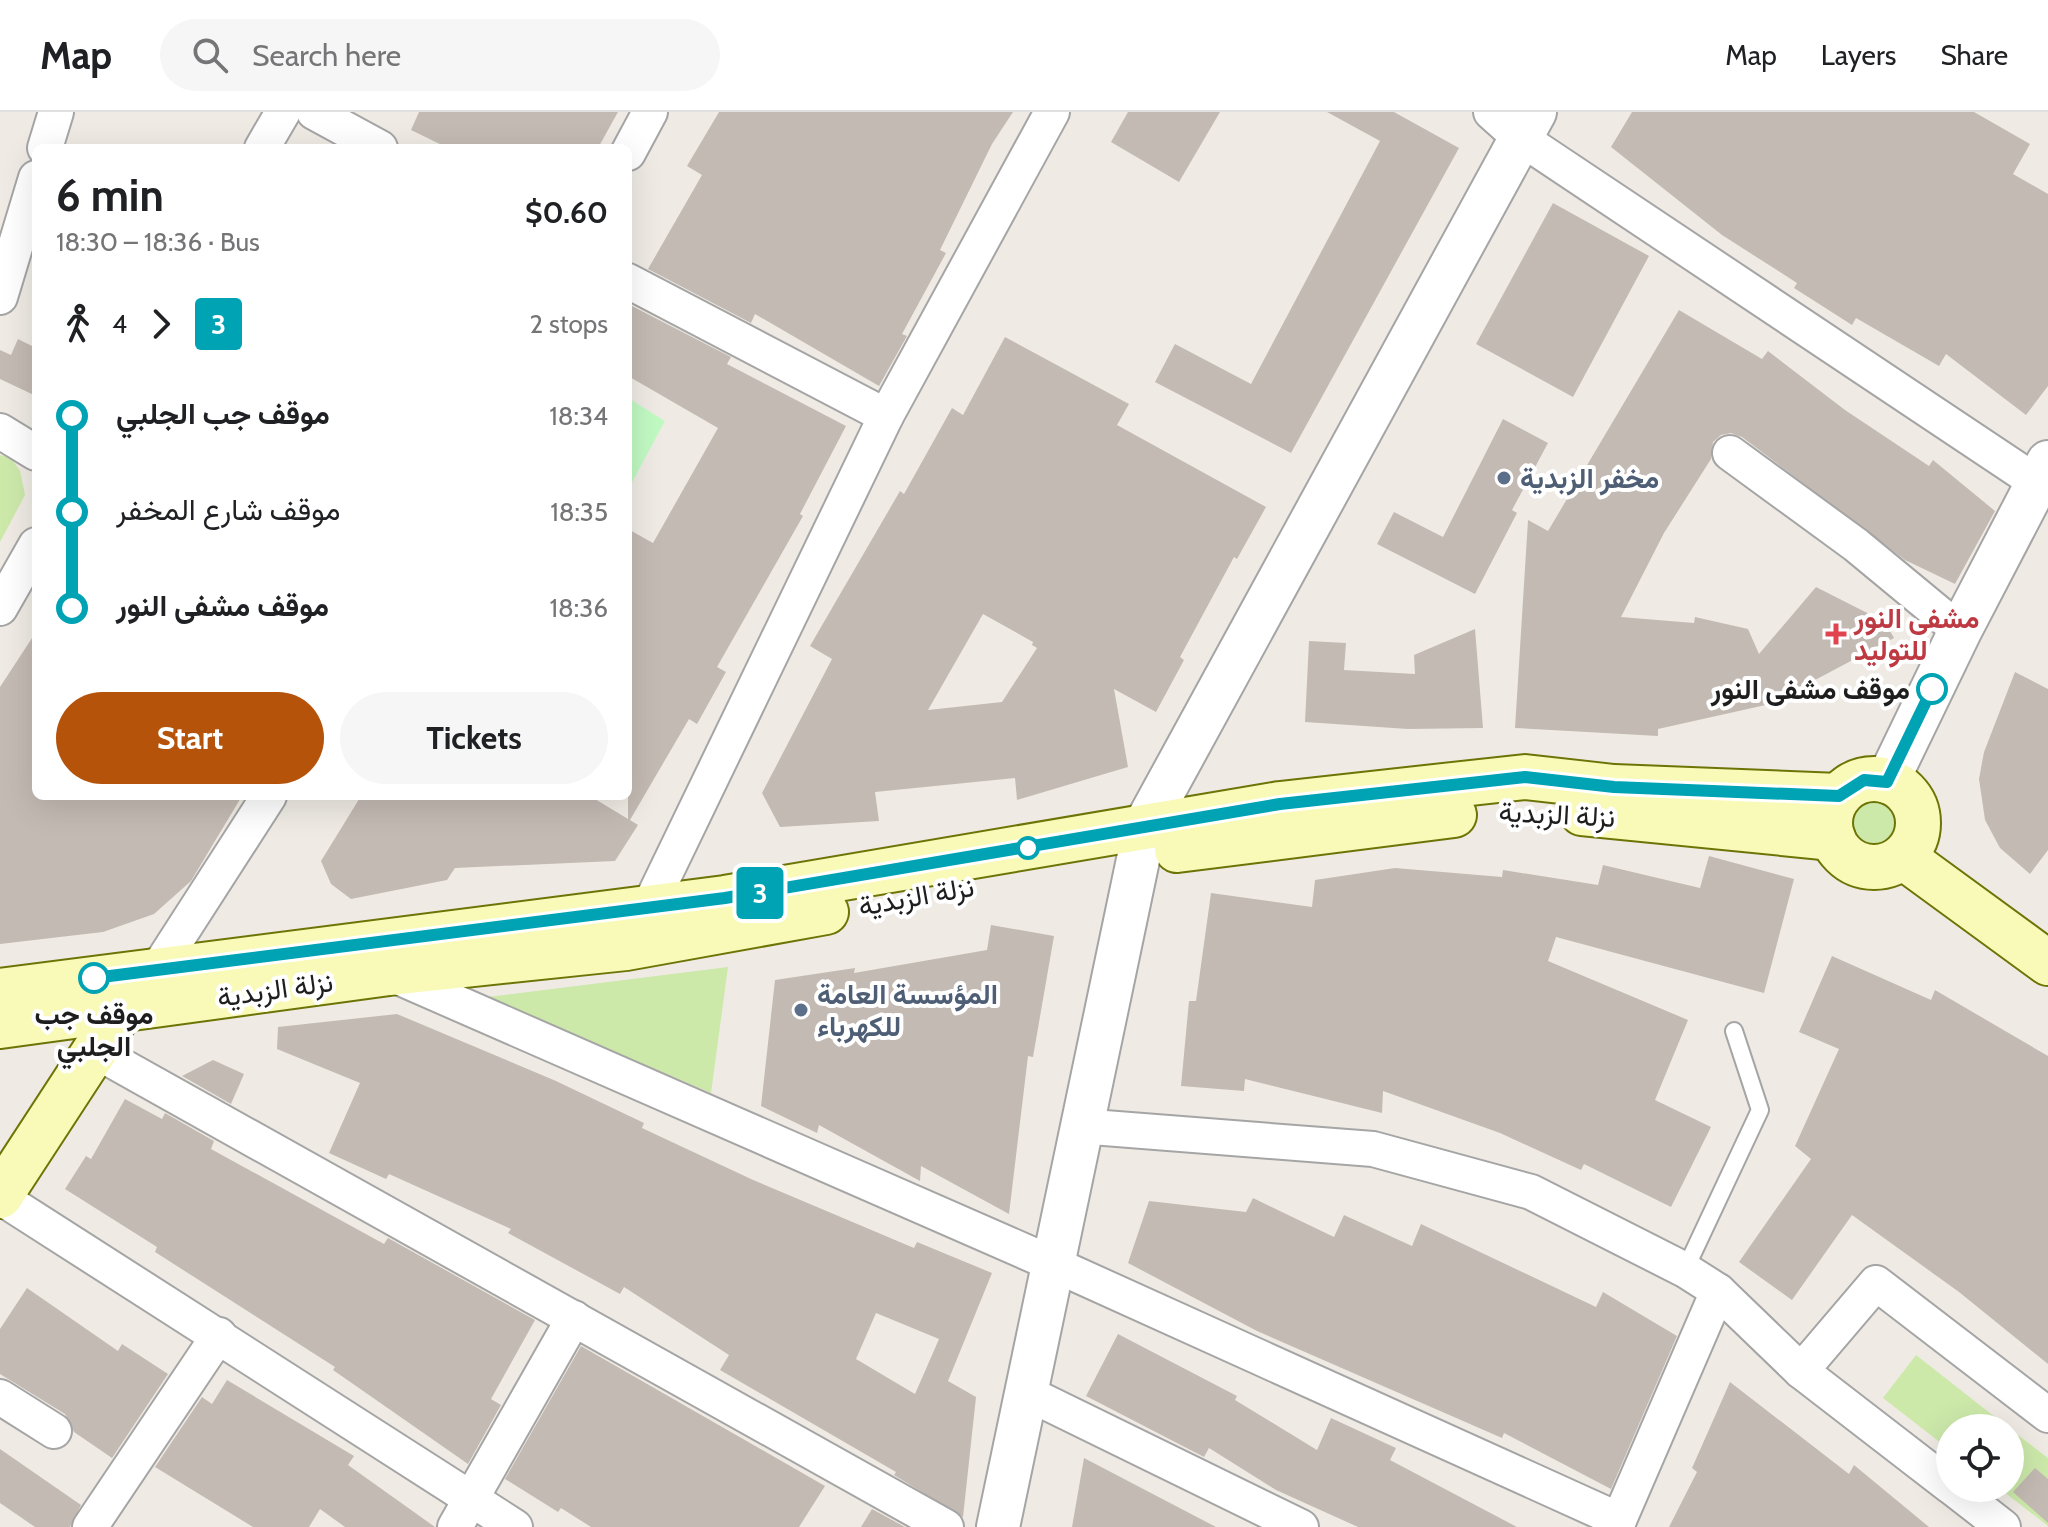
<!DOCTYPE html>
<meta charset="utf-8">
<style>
:root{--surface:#fff;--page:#f6f6f6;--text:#202124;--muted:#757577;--line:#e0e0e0;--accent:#b45309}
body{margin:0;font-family:Cabin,Vazirmatn,sans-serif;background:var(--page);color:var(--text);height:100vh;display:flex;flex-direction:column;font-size:30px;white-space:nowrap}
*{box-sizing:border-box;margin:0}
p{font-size:26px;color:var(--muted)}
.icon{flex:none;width:44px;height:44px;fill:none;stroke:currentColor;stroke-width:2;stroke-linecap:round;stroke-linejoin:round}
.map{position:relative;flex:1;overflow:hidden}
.sheet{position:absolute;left:32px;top:32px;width:600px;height:656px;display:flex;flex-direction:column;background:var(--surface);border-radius:12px;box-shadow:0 8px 32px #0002}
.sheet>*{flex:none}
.badge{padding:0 16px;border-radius:6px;font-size:28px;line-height:52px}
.tools{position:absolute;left:1936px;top:1302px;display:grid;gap:16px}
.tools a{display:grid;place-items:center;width:88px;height:88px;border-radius:50%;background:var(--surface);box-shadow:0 8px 32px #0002;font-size:40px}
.map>.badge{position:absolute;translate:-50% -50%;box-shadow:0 0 0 4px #fff}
.legs{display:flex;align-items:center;gap:12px;height:88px;padding:0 24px;font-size:26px}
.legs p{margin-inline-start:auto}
.overview{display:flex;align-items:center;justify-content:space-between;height:136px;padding:0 24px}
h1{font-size:44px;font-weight:700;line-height:60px}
.cta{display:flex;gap:16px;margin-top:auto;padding:16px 24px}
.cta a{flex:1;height:92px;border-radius:48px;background:var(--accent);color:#fff;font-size:32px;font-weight:700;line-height:92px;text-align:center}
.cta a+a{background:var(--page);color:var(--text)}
ul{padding:0 24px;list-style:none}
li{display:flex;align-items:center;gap:28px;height:96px;font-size:30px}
li i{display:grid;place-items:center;width:12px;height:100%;margin:0 10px;background:currentColor}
li i::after{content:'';width:20px;height:20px;margin:-10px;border:6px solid;border-radius:50%;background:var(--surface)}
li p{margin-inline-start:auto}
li:first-child i{background:linear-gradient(#0000 50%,currentColor 0)}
li:last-child i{background:linear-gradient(currentColor 50%,#0000 0)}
header{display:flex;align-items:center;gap:48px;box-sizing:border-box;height:112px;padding:0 40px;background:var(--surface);border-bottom:2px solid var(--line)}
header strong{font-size:38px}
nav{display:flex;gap:44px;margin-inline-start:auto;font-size:28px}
.search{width:560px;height:72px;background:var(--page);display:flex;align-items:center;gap:20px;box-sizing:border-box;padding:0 28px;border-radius:44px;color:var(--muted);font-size:30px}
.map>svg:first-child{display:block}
.grass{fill:#cce9aa}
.park{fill:#c1f9c3}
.building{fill:#c3bab3;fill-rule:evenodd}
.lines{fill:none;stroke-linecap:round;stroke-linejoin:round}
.service-casing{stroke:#a5a5a5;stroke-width:20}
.minor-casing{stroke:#a5a5a5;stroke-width:38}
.tertiary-casing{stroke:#a5a5a5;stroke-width:46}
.secondary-casing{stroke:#6d7406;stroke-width:48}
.service{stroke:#fff;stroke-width:16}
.minor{stroke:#fff;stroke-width:34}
.tertiary{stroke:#fff;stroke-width:42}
.secondary{stroke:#f9f9b8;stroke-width:44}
.line-1-casing{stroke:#fff;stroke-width:18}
.line-1{stroke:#00a3b4;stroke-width:12}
.service-dot{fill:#5c6f8a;stroke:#fff;stroke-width:3}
.health-dot{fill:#e0444e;stroke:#fff;stroke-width:3}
.stop-1-dot{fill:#fff;stroke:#00a3b4;stroke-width:4}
.labels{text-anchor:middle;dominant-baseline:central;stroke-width:8;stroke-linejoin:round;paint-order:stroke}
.service-label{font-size:28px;font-weight:bold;fill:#4e5e75;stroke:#fff;text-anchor:start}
.health-label{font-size:28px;font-weight:bold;fill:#be3a42;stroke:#fff;text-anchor:start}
.stop-label{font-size:28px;font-weight:bold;fill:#1e1e1e;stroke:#fff;text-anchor:end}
.street-label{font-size:28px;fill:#1e1e1e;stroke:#fff}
</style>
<header>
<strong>Map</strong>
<div class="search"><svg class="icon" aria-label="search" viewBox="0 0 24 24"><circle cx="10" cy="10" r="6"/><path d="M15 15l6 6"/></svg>Search here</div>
<nav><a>Map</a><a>Layers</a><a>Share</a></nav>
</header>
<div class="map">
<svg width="2048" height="1415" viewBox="0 0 2048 1415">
<rect width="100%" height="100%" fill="#efebe4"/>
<g class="grass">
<path d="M0 343 11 346 20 359 25 383 0 430Z"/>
<circle cx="1875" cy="711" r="26"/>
<path d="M728 855 711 981 487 885Z"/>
<path d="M1916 1243 2009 1316H1950V1338L1883 1286Z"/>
<path d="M2010 1317 2048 1346V1414L1999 1376H2010Z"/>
</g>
<path class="park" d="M628 286 665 309 629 376H628Z"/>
<g class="building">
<path d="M419 0H618L598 36H448L411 18Z"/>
<path d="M719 0H1013L992 32 940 138 946 141 902 222 907 224 879 274 755 202 751 211 648 157 702 63 687 54Z"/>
<path d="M1128 0H1220L1179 70 1111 30Z"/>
<path d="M1327 0H1394L1459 36 1291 341 1155 270 1175 232 1251 272 1380 29Z"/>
<path d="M1632 0H1974L2030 32 2013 62 2048 82V274L2026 303 1946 242 1939 254 1856 206 1852 213 1794 176 1797 171 1722 123 1611 35Z"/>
<path d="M1553 91 1649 144 1573 285 1476 232Z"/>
<path d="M628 192 731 245 727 252 846 314 800 402 803 404 717 555 726 560 697 612 689 607 630 708 638 713 615 749 455 756 447 768 351 787 331 772 321 749 361 684H590L628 707V417L653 431 718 316 628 264Z"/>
<path d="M1679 198 1762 247 1768 239 1845 298 1929 354 1933 348 1995 399 1955 472 1905 448 1742 325 1731 321 1721 323 1713 330 1711 347 1664 421 1621 505 1694 511 1695 505 1748 517 1759 542 1816 475 1885 510 1894 526 1770 592 1658 617V624L1515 616 1528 408 1548 419Z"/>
<path d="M1005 225 1129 292 1117 313 1266 395 1237 447 1234 445 1180 545 1184 548 1156 600 1114 577 1128 655 1017 688 1015 666 875 680 879 709 780 715 762 681 832 547 810 534 900 379 904 382 952 296 963 303ZM983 502 1033 530 1032 533 1037 536 1002 590 928 598Z"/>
<path d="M18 227 36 236V284L0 267V238L11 243Z"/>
<path d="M1503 307 1548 331 1512 398 1517 401 1475 482 1377 432 1394 400 1443 425Z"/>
<path d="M1475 517 1483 616 1408 617 1305 610 1309 529 1346 531 1344 558 1415 562 1414 543Z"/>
<path d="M36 520V684H242L191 769 154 802 103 820 0 832V575Z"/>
<path d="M2015 560 2048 577V738L2030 762 2000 736 1985 708 1979 667 1984 640Z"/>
<path d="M1709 744 1794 767 1764 881 1556 825 1548 849 1688 908 1655 988 1711 1015 1671 1095 1584 1052 1581 1058 1500 1021 1383 979 1382 1001 1245 967 1244 979 1181 974 1189 889H1196L1211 781 1312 795 1315 768 1395 756 1502 765 1503 758 1598 773 1603 753 1700 776Z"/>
<path d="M991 813 1054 824 1033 945 1028 944 1009 1102 921 1054 920 1069 819 1013 817 1021 761 994 775 868 855 856 854 861 987 838Z"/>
<path d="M1832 844 1931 888 1935 878 2048 944V1252L1959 1180 1852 1103 1792 1188 1739 1150 1811 1047 1795 1034 1839 937 1799 920Z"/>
<path d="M397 902 556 969 644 1011 642 1016 751 1067 914 1136 917 1130 992 1161 948 1269 976 1285 963 1405 894 1363 896 1360 720 1258 729 1243 624 1175 620 1182 508 1121 511 1117 389 1062 386 1067 329 1041 360 971 277 937 278 915ZM876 1201 939 1227 915 1282 856 1247Z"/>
<path d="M213 948 244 962 231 992 182 964Z"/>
<path d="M125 987 162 1007 165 1001 214 1029 211 1037 384 1132 388 1126 535 1208 491 1287 501 1293 468 1352 333 1258 335 1255 155 1140 157 1135 65 1077 86 1044 91 1047Z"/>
<path d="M1253 1086 1334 1125 1344 1103 1412 1134 1421 1112 1596 1195 1603 1180 1677 1224 1611 1377 1504 1321 1502 1326 1257 1219 1128 1151 1149 1089 1246 1100Z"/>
<path d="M27 1176 118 1239 122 1232 168 1262 112 1346 74 1320 65 1302 0 1262V1217Z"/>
<path d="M1118 1222 1237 1284 1235 1288 1317 1338 1331 1306 1396 1336 1390 1348 1517 1415H1358L1276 1378 1209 1336 1204 1345 1086 1284Z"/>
<path d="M581 1234 825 1374 799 1415H591L561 1396 558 1400 505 1367Z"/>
<path d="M227 1268 354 1344 348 1353 435 1415H345L320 1397 309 1415H253L155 1355 202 1285 212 1292Z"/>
<path d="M1730 1270 1849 1362 1854 1353 1929 1415H1669L1697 1360 1692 1356Z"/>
<path d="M0 1337 81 1393 70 1415H35L0 1391Z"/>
<path d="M1084 1346 1216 1415H1072Z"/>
<path d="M2035 1356 2048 1367V1411L2013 1380Z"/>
<path d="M872 1397 905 1415H861Z"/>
</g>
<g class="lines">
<g class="service-casing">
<path id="service" d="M1685 1158 1760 998 1734 919"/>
</g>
<g class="minor-casing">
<g id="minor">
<path d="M314 0 380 36"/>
<path d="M1491 0 1519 25 2048 378"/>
<path d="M45 36 56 0"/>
<path d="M262 36 283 0"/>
<path d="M628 41 650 0"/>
<path d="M628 169 886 304"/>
<path d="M0 185 36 66"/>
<path d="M0 319 36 341"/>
<path d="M1730 341 1856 433 1960 519"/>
<path d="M0 496 36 433"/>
<path d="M648 797 886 304 1052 0"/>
<path d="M157 858 269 684"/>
<path d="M389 861 1051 1151 1619 1408"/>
<path d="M97 940 946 1415"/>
<path d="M1079 1014 1373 1037 1531 1080 1685 1158 1718 1179 1801 1259 1950 1374"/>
<path d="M0 1085 515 1415"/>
<path d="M1801 1259 1876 1171 2048 1303"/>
<path d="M1025 1280 1301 1415"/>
<path d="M0 1285 54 1319"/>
<path d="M1953 1376 2003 1415"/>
<path d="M90 1415 219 1223"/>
<path d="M455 1415 574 1206"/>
<path d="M1616 1415 1718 1179"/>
</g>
</g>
<g class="tertiary-casing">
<g id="tertiary">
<path d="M1887 670 1960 519 2048 350"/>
<path d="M1144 715 1535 0"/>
<path d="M998 1415 1139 743"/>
</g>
</g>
<g class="secondary-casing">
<g id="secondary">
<circle cx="1874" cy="711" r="44"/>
<path d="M1582 701 1833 726"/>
<path d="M1177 738 1454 703"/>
<path d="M1903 745 2048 851"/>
<path d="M0 879 725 786 1280 692 1525 665 1614 675 1839 684"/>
<path d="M0 914 389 861 626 836 826 800"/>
<path d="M0 1084 122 897"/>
</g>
</g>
<use href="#service" class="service"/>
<use href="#minor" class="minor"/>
<use href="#tertiary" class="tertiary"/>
<use href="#secondary" class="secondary"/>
</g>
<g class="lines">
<g class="line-1-casing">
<path id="line-1" d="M94 866 725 786 1280 692 1525 665 1614 675 1839 684 1864 668 1887 670 1932 577"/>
</g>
<use href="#line-1" class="line-1"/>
</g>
<g class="service-dot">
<circle cx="1504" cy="366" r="8"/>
<circle cx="801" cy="898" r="8"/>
</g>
<path class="health-dot" d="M1832 510h8v8h8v8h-8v8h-8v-8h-8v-8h8z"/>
<g class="stop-1-dot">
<circle cx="1932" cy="577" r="14"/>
<circle cx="1028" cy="736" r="10"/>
<circle cx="94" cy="866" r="14"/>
</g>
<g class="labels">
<g class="service-label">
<text x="1520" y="366">مخفر الزبدية</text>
<text x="817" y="882">المؤسسة العامة<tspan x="817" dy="32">للكهرباء</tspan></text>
</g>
<g class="health-label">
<text x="1854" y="506">مشفى النور<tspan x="1854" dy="32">للتوليد</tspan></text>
</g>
<g class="stop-label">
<text x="1910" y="577">موقف مشفى النور</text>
<text x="94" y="902" text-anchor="middle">موقف جب<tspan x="94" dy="32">الجلبي</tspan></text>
</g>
<g class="street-label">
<text transform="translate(1557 702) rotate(3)">نزلة الزبدية</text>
<text transform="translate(916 784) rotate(-10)">نزلة الزبدية</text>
<text transform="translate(275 877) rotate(-8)">نزلة الزبدية</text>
</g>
</g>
</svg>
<div class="tools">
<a><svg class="icon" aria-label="locate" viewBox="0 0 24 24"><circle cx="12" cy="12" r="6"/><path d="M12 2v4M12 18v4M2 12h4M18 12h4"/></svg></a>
</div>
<b class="badge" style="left:760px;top:781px;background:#00a3b4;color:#fff">3</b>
<section class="sheet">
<div class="overview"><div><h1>6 min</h1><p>18:30 – 18:36 · Bus</p></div><b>$0.60</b></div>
<div class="legs"><svg class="icon" aria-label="walk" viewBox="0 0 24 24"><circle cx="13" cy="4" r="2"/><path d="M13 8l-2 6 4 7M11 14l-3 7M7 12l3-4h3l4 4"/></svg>4<svg class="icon" aria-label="forward" viewBox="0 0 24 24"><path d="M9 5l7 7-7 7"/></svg><b class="badge" style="background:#00a3b4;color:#fff">3</b><p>2 stops</p></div>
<ul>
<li><i style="color:#00a3b4"></i><b>موقف جب الجلبي</b><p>18:34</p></li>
<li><i style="color:#00a3b4"></i><span>موقف شارع المخفر</span><p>18:35</p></li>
<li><i style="color:#00a3b4"></i><b>موقف مشفى النور</b><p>18:36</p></li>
</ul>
<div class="cta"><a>Start</a><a>Tickets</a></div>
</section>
</div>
